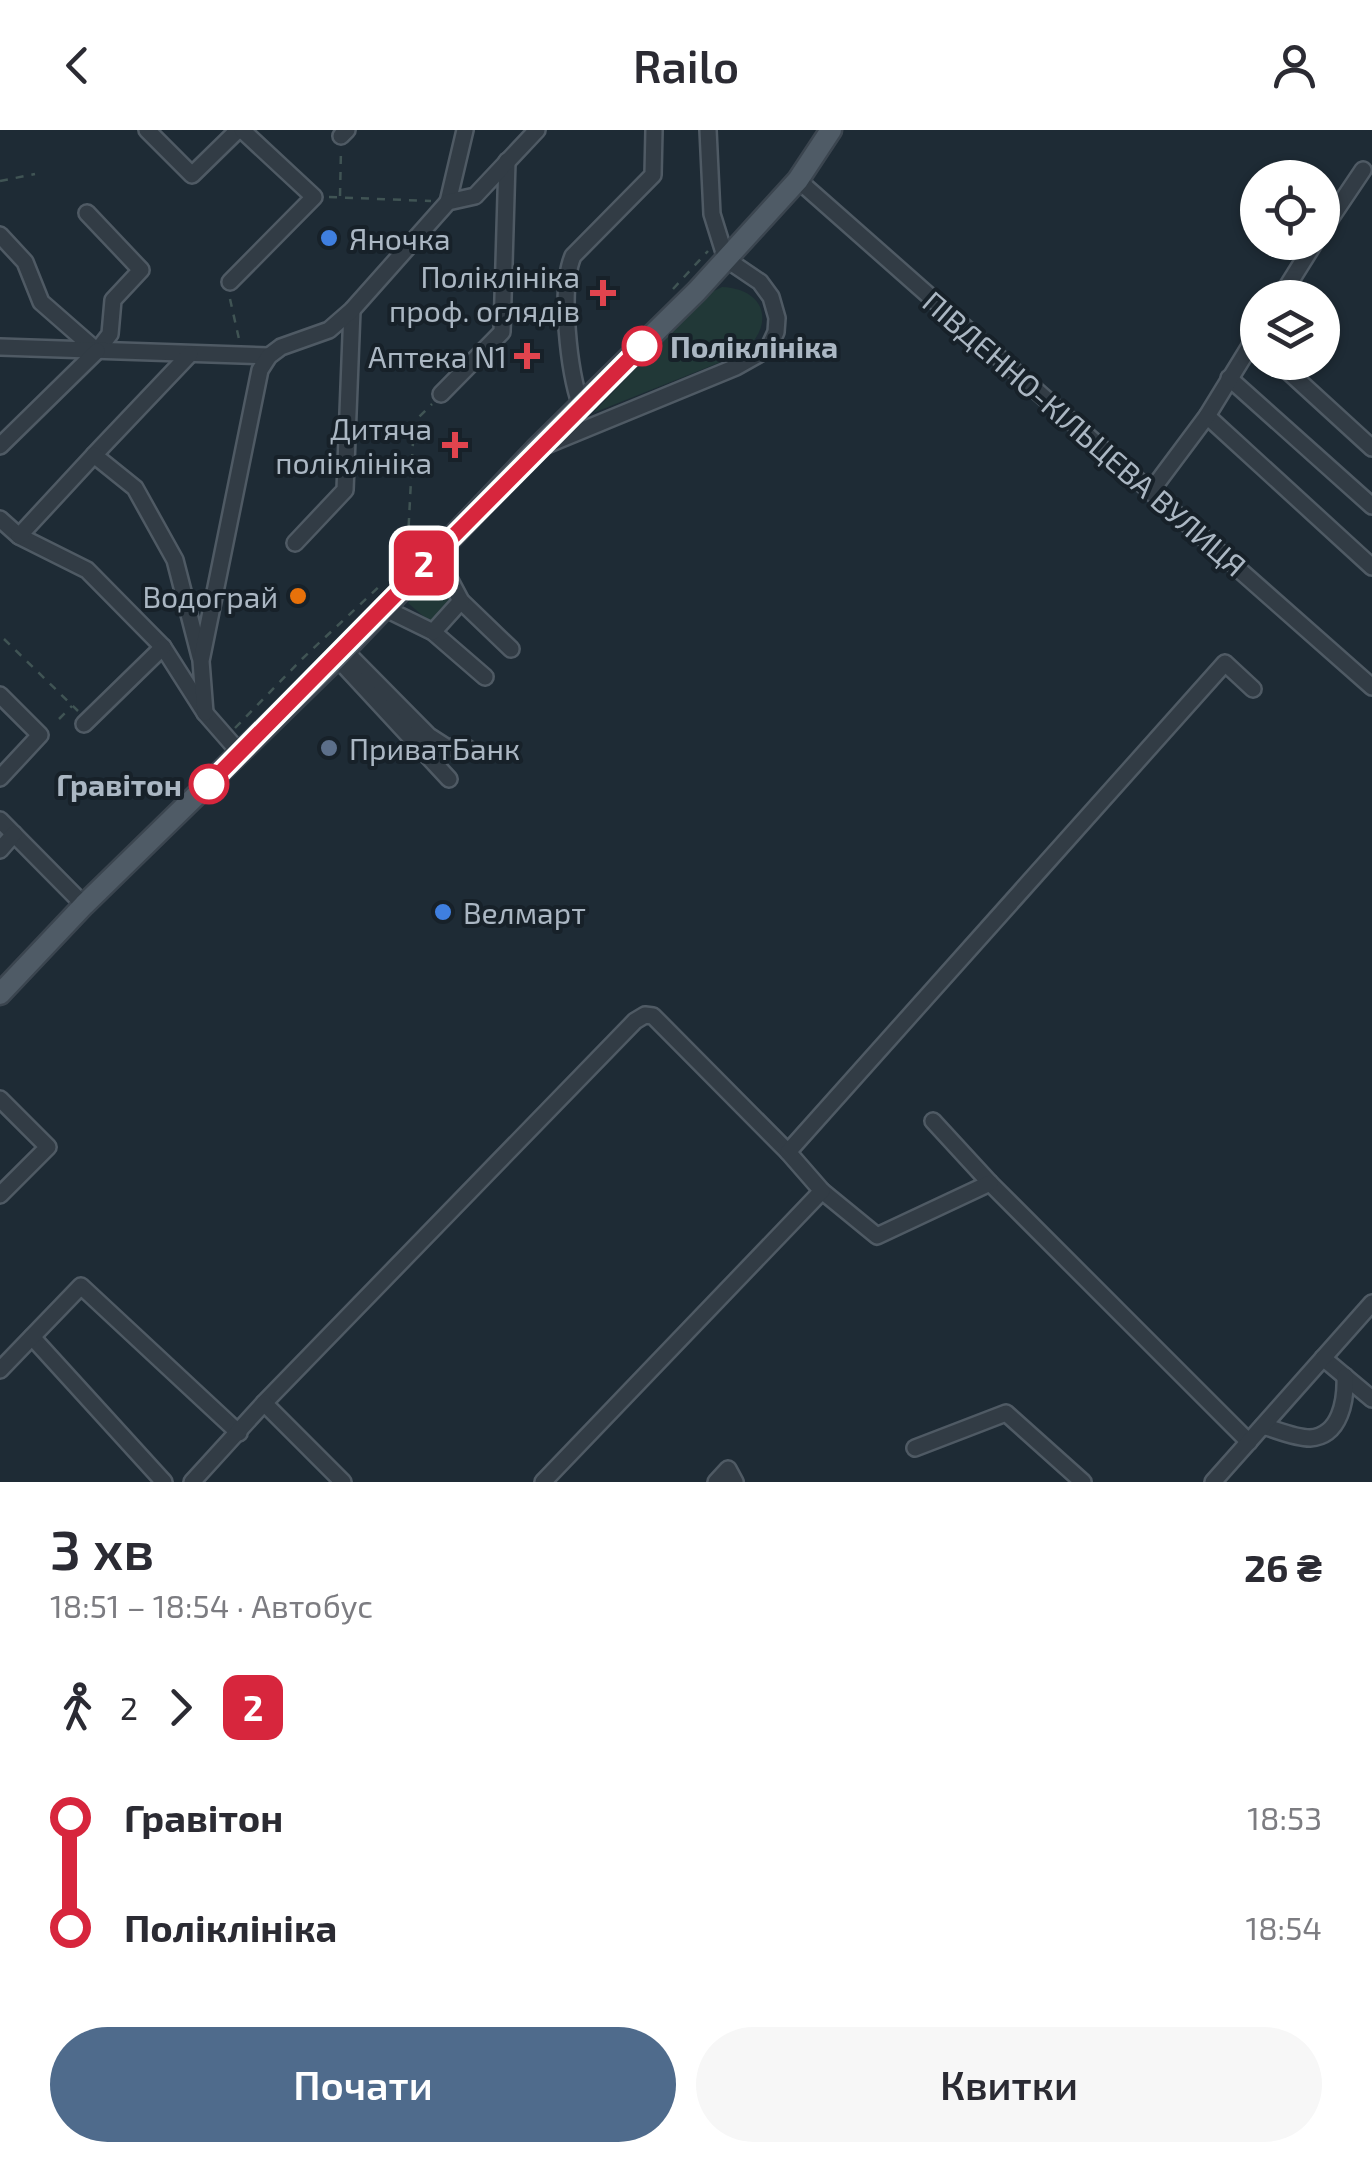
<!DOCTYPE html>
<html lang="uk">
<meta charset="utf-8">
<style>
:root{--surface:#fff;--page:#f7f7f7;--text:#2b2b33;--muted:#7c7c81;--accent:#4f6b8c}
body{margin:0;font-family:"Exo 2",sans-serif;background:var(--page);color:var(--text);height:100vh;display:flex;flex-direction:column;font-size:38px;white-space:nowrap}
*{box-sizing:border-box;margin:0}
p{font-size:32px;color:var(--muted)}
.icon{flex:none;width:55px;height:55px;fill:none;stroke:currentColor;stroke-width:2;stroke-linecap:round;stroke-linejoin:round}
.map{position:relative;height:1352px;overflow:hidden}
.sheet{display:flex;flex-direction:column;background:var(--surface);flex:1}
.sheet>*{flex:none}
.badge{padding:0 20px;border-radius:15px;font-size:35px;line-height:65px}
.tools{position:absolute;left:1240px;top:30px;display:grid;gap:20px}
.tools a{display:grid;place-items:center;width:100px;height:100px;border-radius:50%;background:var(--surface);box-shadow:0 2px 8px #0004;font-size:50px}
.map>.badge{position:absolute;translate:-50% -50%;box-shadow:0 0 0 5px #fff}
.legs{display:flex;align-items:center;gap:15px;height:110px;padding:0 50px;font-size:32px}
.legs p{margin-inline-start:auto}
.overview{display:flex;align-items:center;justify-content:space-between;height:170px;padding:0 50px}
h1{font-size:55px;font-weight:600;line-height:75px}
.button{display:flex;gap:20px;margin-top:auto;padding:20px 50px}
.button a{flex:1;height:115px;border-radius:60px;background:var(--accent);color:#fff;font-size:40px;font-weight:600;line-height:115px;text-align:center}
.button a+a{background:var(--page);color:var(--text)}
ul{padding:0 50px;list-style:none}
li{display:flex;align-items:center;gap:35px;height:110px;font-size:38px}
li i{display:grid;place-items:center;width:15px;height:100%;margin:0 12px;background:currentColor}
li i::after{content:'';width:25px;height:25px;margin:-12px;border:8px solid;border-radius:50%;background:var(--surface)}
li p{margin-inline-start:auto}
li:first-child i{background:linear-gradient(#0000 50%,currentColor 0)}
li:last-child i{background:linear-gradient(currentColor 50%,#0000 0)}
header{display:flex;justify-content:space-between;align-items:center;height:130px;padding:0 50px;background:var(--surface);font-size:45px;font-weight:600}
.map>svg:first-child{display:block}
.green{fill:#213837}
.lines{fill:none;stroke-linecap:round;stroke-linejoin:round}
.minor-casing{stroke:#4f5a64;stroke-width:20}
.major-casing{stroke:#3b454f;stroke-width:25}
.path{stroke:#405454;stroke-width:2.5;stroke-dasharray:8 8;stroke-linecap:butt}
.minor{stroke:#323c45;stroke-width:15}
.major{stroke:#4f5b66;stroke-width:20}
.line-1-casing{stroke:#fff;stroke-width:22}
.line-1{stroke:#d7263d;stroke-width:15}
.shop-dot{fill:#3f7fe0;stroke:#172129;stroke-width:4}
.health-dot{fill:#e0444e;stroke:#172129;stroke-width:4}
.stop-1-dot{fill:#fff;stroke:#d7263d;stroke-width:5}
.food-dot{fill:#e8710a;stroke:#172129;stroke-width:4}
.service-dot{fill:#5c6f8a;stroke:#172129;stroke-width:4}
.labels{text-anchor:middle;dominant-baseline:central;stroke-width:8;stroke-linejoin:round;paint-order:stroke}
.poi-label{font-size:30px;fill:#abb7c3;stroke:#172129;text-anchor:end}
.stop-label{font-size:30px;font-weight:bold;fill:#abb7c3;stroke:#172129;text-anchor:start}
.street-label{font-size:30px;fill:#abb7c3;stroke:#172129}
</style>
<header><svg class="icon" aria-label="back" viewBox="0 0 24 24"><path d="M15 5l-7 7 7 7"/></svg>Railo<svg class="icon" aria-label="person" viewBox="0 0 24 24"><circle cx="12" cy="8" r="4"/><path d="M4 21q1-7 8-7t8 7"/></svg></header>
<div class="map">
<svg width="1372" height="1352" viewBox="0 0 1372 1352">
<rect width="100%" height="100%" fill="#1e2b35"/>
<g class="green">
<path d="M722 157C771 159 775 203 736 226L593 283 706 165Z"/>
<path d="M435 445 454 468 430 492 408 473Z"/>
</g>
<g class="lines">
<g class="minor-casing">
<g id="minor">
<path d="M147 0 192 45 238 0"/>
<path d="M341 6 347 0"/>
<path d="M798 50 1372 557"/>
<path d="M448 72 465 0"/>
<path d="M1322 101 1363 40"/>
<path d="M0 105 25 132 41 172 97 221 110 204 113 170 141 140 87 83"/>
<path d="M230 152 314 67 242 0"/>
<path d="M1280 168 1315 112"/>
<path d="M0 217 269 226"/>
<path d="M1278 232 1372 318"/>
<path d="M1229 248 1372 376"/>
<path d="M441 264 502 202 507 31"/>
<path d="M581 276C569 242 559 159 573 126L653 45 654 0"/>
<path d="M1207 286 1372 437"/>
<path d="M0 316 97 221"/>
<path d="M544 316 736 237 768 219 776 202 777 188 771 167 760 152 726 129 712 84 708 0"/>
<path d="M94 325 190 224"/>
<path d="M1151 361 1207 286 1258 203"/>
<path d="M0 389 19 406 87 440 163 517 205 583 240 623"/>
<path d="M19 406 94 325 135 358 175 430 200 527"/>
<path d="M295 413 345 360 352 180"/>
<path d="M435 422 461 471 511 519"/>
<path d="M382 477 433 502 485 547"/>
<path d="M433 502 461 471"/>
<path d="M344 520 429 606 446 617 467 618"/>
<path d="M337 528 449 649"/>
<path d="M0 565 40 605 0 648"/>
<path d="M205 583 201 531 260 240 269 226 281 217 329 200 352 180 448 72 475 66 537 0"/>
<path d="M84 594 163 517"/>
<path d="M0 690 84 775"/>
<path d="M0 720 14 704"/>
<path d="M0 969 48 1017 0 1065"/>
<path d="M933 991 990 1053 1249 1312"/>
<path d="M822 1061 877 1106 990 1053"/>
<path d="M32 1207 164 1352"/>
<path d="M1323 1228 1372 1269"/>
<path d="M0 1240 81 1156 239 1303"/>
<path d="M264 1273 635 891 645 885 653 886 788 1022"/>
<path d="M1263 1296C1277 1300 1295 1308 1310 1308 1341 1306 1346 1269 1345 1246"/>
<path d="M915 1318 1006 1283 1083 1352"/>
<path d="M192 1352 264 1273 343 1352"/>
<path d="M543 1352 822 1061 788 1022 1225 533 1253 559"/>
<path d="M716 1352 728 1339 735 1352"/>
<path d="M1213 1352 1372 1173"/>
</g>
</g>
<g class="major-casing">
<path id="major" d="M0 864 84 775 337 528 535 320 697 161 798 50 831 0"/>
</g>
<g class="path">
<path d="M0 51 35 44"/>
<path d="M340 66 341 19"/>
<path d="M329 67 431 71"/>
<path d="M673 159 708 121"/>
<path d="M230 169 239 209"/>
<path d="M407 428 414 292 432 274"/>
<path d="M4 509 78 581"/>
<path d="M59 589 72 576"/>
<path d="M235 598 302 529 383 453"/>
</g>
<use href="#minor" class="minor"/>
<use href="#major" class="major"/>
</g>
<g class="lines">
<g class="line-1-casing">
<path id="line-1" d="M209 654C353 508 497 361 642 216"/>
</g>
<use href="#line-1" class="line-1"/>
</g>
<g class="shop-dot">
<circle cx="329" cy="108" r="10"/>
<circle cx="443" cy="782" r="10"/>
</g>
<g class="health-dot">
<path d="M598 148h10v10h10v10h-10v10h-10v-10h-10v-10h10z"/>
<path d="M522 211h10v10h10v10h-10v10h-10v-10h-10v-10h10z"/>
<path d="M450 300h10v10h10v10h-10v10h-10v-10h-10v-10h10z"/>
</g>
<g class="stop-1-dot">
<circle cx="642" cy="216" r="18"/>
<circle cx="209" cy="654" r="18"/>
</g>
<circle class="food-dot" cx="298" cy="466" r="10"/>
<circle class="service-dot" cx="329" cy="618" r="10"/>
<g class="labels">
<g class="poi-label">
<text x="349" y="108" text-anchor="start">Яночка</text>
<text x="580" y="146">Поліклініка<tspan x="580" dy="34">проф. оглядів</tspan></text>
<text x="507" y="226">Аптека N1</text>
<text x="432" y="298">Дитяча<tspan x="432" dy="34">поліклініка</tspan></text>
<text x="278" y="466">Водограй</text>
<text x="349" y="618" text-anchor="start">ПриватБанк</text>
<text x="463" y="782" text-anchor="start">Велмарт</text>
</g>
<g class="stop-label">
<text x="670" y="216">Поліклініка</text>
<text x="182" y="654" text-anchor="end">Гравітон</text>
</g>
<g class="street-label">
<text transform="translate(1085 303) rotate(41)">ПІВДЕННО-КІЛЬЦЕВА ВУЛИЦЯ</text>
</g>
</g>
</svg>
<div class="tools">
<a><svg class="icon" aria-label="locate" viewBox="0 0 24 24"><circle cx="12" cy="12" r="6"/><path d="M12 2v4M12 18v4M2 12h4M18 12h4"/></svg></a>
<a><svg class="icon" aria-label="layers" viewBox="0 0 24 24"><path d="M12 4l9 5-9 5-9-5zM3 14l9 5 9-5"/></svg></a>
</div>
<b class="badge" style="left:424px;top:433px;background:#d7263d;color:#fff">2</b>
</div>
<section class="sheet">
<div class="overview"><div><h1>3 хв</h1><p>18:51 – 18:54 · Автобус</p></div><b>26 ₴</b></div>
<div class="legs"><svg class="icon" aria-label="walk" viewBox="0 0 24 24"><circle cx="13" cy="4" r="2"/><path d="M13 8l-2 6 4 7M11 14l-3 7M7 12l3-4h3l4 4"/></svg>2<svg class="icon" aria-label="forward" viewBox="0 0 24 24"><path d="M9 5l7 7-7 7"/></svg><b class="badge" style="background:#d7263d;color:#fff">2</b></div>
<ul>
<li><i style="color:#d7263d"></i><b>Гравітон</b><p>18:53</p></li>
<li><i style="color:#d7263d"></i><b>Поліклініка</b><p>18:54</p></li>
</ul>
<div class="button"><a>Почати</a><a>Квитки</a></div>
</section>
